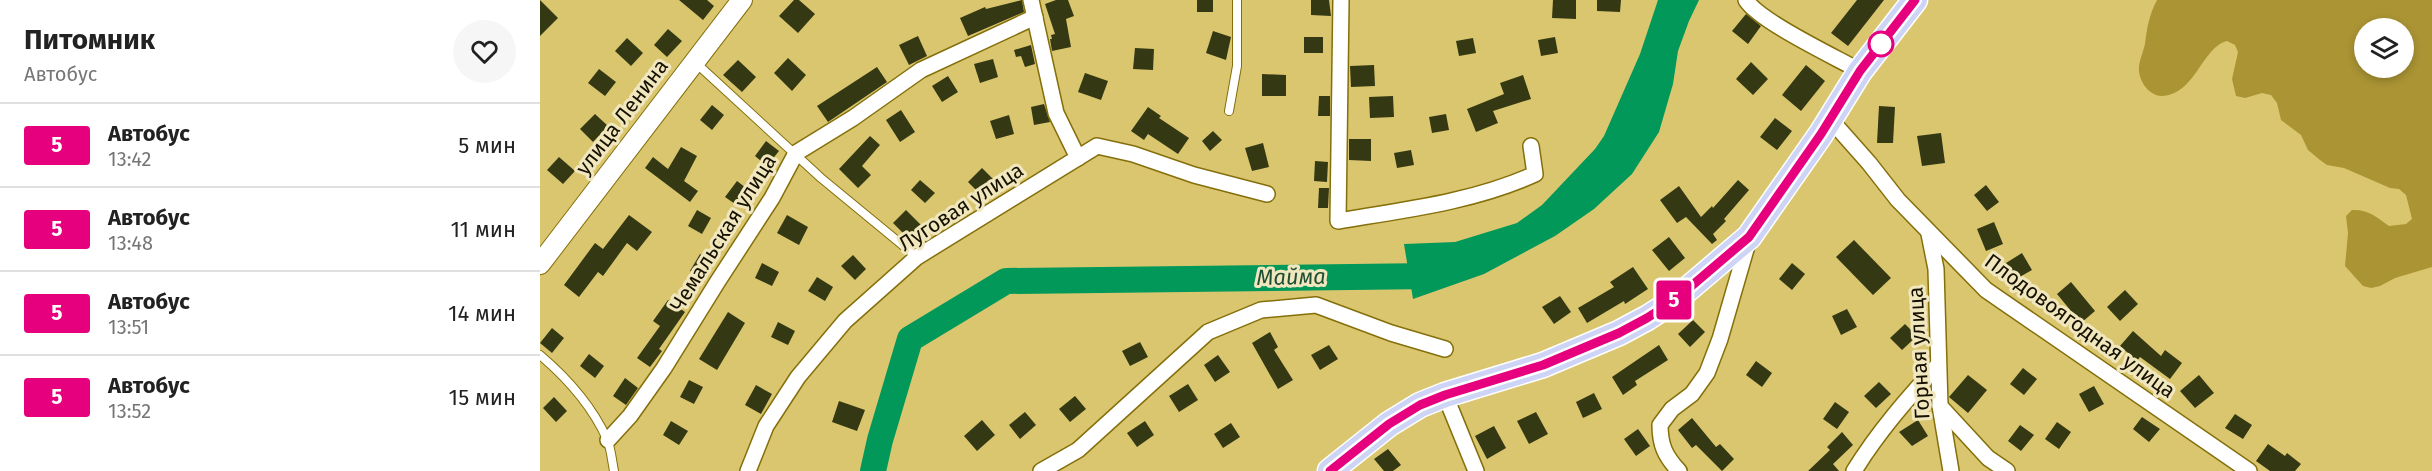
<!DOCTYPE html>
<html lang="ru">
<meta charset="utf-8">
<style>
:root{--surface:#fff;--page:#f6f6f6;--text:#222;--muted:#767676;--line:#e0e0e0}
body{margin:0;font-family:"Fira Sans",sans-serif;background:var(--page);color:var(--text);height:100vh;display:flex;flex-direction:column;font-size:22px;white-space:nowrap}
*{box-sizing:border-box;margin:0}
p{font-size:20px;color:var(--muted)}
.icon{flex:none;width:33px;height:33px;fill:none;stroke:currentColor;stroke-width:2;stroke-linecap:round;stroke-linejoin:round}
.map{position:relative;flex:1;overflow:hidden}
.details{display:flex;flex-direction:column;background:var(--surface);width:540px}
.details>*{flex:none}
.badge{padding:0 12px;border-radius:4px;font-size:21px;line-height:39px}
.buttons{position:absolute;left:1814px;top:18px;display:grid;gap:12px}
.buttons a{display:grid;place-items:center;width:60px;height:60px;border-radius:50%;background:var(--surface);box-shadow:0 3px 9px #0003;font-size:30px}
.map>.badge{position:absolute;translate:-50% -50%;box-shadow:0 0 0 3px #fff}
.round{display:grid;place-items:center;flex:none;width:63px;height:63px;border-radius:32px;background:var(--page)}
.headline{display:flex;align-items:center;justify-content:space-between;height:102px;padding:0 24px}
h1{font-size:28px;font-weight:700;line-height:45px}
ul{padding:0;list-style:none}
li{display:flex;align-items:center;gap:18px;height:84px;padding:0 24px;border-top:2px solid var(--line)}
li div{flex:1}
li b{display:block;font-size:22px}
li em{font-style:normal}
li .badge{min-width:66px;font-weight:700;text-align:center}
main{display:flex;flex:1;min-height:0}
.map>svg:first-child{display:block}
.forest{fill:#aa9434;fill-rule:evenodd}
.water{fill:#019859}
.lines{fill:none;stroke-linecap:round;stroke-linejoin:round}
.river{stroke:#019859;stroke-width:26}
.building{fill:#343913}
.service-casing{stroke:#846f0a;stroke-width:10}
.minor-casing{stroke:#846f0a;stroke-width:18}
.tertiary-casing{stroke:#846f0a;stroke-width:22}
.primary-casing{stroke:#fff;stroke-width:27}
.service{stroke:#fff;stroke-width:8}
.minor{stroke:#fff;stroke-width:15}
.tertiary{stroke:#fff;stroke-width:20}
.primary{stroke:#cdd4f5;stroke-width:24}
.line-casing{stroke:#fff;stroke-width:14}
.line{stroke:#e6007e;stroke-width:9}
.stop-dot{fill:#fff;stroke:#e6007e;stroke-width:3}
.labels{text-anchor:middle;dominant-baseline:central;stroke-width:6;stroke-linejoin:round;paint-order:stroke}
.street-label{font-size:21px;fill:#161000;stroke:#f1e7be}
.water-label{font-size:22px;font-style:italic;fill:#1e4e33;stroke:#f1e7be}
</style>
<main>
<section class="details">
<div class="headline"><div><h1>Питомник</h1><p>Автобус</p></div><a class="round"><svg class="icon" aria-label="heart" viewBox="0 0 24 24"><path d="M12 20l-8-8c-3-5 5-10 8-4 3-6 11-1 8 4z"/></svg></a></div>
<ul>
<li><span class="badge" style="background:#e6007e;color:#fff">5</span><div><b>Автобус</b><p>13:42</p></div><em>5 мин</em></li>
<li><span class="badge" style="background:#e6007e;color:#fff">5</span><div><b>Автобус</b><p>13:48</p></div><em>11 мин</em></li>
<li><span class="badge" style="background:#e6007e;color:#fff">5</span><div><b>Автобус</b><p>13:51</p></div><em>14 мин</em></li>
<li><span class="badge" style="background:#e6007e;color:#fff">5</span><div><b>Автобус</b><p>13:52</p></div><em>15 мин</em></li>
</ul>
</section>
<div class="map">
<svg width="1892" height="471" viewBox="0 0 1892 471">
<rect width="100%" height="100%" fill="#dbc670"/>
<path class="forest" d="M1617 0H1892V267L1855 278 1840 286 1831 288 1823 286 1805 266 1808 233 1806 216 1812 210C1827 209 1837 217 1849 226L1866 224 1872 219 1866 195 1859 189 1850 188 1804 168 1787 165 1780 160 1768 150 1761 135 1741 120 1737 103 1731 95 1722 93 1705 98 1696 96 1692 79 1698 52 1695 45 1687 41C1662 47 1655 95 1622 96 1610 96 1600 83 1599 71 1598 63 1603 53 1605 44 1607 28 1609 15 1617 0ZM1824 28H1863V68H1824Z"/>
<path class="water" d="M1118 0H1159L1149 21 1138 51 1133 84 1119 132 1092 174 1054 209 1015 236 944 274 873 299 864 244 915 242 977 223 1002 205 1055 149 1064 136 1100 54Z"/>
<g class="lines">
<path class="river" d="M333 471 340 440 370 339 466 281 892 276 903 273"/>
</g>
<g class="building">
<path d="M0 0 18 18 0 36Z"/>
<path d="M139 0H167L174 6 163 20Z"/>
<path d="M254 0H259L275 14 258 33 239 16Z"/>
<path d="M482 0 484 12 428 36 420 18 445 7 446 9Z"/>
<path d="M516 0H528L534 16 526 19 531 47 512 51 510 39H512L511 35 515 34 505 4Z"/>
<rect x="657" y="0" width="16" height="12"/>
<path d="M771 0H789L791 16 771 15Z"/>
<path d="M1013 0H1036V19L1012 18Z"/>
<path d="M1057 0H1081L1080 12 1057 11Z"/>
<path d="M1317 0H1344L1308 46 1291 33Z"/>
<path d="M1206 14 1221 26 1208 44 1192 31Z"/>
<path d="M128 29 142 41 127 57 114 45Z"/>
<path d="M673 31 691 37 686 60 666 53Z"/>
<path d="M378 36 387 56 369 65 359 45Z"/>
<rect x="764" y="37" width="19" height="16"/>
<path d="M1015 37 1018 53 1001 56 998 40Z"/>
<path d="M87 38 103 53 91 66 75 51Z"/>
<path d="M933 38 936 53 919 56 916 41Z"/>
<path d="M491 45 495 64 485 67 481 56 476 57 474 50Z"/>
<path d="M595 48 614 49 613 70 593 69Z"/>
<path d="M248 58 266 75 252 91 234 73Z"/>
<path d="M453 59 458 77 440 83 434 64Z"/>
<path d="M198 60 216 77 202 92 183 75Z"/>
<path d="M1211 62 1228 79 1213 95 1196 79Z"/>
<path d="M834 65 835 86 811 87 810 66Z"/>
<path d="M1266 65 1285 81 1261 111 1242 95Z"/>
<path d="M337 67 347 82 288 122 277 106Z"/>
<path d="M59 69 76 82 65 96 48 83Z"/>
<path d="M545 73 568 81 561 100 538 92Z"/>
<path d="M722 74 746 75V96H722Z"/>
<path d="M983 75 991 99 953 111 958 123 936 132 927 109 964 94 960 83Z"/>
<path d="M408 76 418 92 402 102 392 86Z"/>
<path d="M779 96H790V116H778Z"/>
<path d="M853 96 854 117 830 118 829 97Z"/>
<path d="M504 104 510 122 494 125 491 107Z"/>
<path d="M172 105 184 115 172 130 160 120Z"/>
<path d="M1339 106 1355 107 1353 143H1337Z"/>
<path d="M608 107 621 116 619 118 649 138 638 154 608 134 604 140 591 131Z"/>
<path d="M361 110 375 132 360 142 346 120Z"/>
<path d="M55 114 68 126 53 142 40 129Z"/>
<path d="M906 114 909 130 892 133 889 117Z"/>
<path d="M469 115 474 134 456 139 450 121Z"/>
<path d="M1235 118 1252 131 1237 150 1220 137Z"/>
<path d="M673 131 682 140 670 151 662 141Z"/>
<path d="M1401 133 1405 163 1382 166 1377 136Z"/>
<path d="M330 136 340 145 322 166 331 175 318 188 299 169Z"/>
<path d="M809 139H831V161L809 160Z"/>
<path d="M226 141 239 151 227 166 215 156Z"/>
<path d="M723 143 729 167 712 171 705 148Z"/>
<path d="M141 147 157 156 144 181 158 191 150 202 105 168 113 157 128 169Z"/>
<path d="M871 150 874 165 857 168 854 153Z"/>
<path d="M19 157 35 171 23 184 7 170Z"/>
<path d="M775 161 788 162 787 182 774 181Z"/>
<path d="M442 168 456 182 442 196 428 182Z"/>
<path d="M380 180 395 193 385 203 371 190Z"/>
<path d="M1198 180 1209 190 1184 219 1186 221 1173 234 1177 240 1172 244 1146 217 1137 223 1120 200 1139 186 1161 217 1172 206 1173 208Z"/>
<path d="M197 181 210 191 198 206 185 197Z"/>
<path d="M1446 185 1459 202 1447 211 1434 195Z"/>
<path d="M779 188H789L788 208H778Z"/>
<path d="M157 210 171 218 162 234 148 226Z"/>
<path d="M366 210 384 228 371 241 353 223Z"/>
<path d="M89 215 112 232 97 251 87 243 63 276 58 272 39 297 24 285 55 243 63 249Z"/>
<path d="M247 215 268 227 259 245 237 233Z"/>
<path d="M1454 222 1463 244 1446 251 1437 229Z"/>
<path d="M1129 237 1145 258 1129 271 1112 250Z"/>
<path d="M1314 240 1351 278 1333 295 1296 257Z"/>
<path d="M1482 253 1492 270 1476 279 1466 263Z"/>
<path d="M160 254 174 262 164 279 150 271Z"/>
<path d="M313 255 326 269 315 280 301 266Z"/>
<path d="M222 263 239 272 232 286 215 278Z"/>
<path d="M1252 263 1265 274 1252 290 1239 279Z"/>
<path d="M1093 267 1108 289 1085 304 1084 301 1047 323 1038 308 1074 287 1070 282Z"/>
<path d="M277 277 293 287 285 301 268 291Z"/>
<path d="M1531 282 1555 311 1541 323 1517 294Z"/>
<path d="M1585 290 1598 304 1580 321 1567 307Z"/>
<path d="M1020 296 1031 312 1014 324 1002 307Z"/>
<path d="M128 300 145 312 119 349 122 351 110 367 97 358 120 326 113 321Z"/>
<path d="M1307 309 1317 327 1301 335 1292 316Z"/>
<path d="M188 312 205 323 177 370 159 359Z"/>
<path d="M1153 320 1165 332 1150 347 1138 334Z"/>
<path d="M238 322 255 331 248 345 231 337Z"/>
<path d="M1365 324 1377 336 1362 350 1350 338Z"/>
<path d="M12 328 24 338 12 353 0 343Z"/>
<path d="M1593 331 1621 356 1625 350 1642 363 1630 379 1600 357 1597 361 1580 346Z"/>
<path d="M730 332 738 347 734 350 753 380 738 389 712 343Z"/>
<path d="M600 342 608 357 590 366 582 351Z"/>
<path d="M789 345 798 359 780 370 771 355Z"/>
<path d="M1119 345 1128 360 1095 381 1097 385 1083 395 1072 377Z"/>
<path d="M49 354 64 366 55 378 40 366Z"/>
<path d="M678 355 690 372 675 382 664 365Z"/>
<path d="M1216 361 1232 373 1222 387 1206 375Z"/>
<path d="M1483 368 1497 379 1484 395 1470 384Z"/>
<path d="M1428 375 1447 390 1428 413 1409 397Z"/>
<path d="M1659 375 1674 393 1655 408 1640 391Z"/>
<path d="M85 378 98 388 86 405 73 396Z"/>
<path d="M149 380 163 387 154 404 140 397Z"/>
<path d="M1339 382 1351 394 1336 408 1324 396Z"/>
<path d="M648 384 658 400 639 412 629 396Z"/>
<path d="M216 385 232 394 221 414 205 405Z"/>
<path d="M1554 386 1564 404 1549 412 1539 394Z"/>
<path d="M1054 393 1062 409 1043 418 1036 402Z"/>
<path d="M535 396 546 409 530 422 519 409Z"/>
<path d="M14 397 27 411 16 422 3 408Z"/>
<path d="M299 401 325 410 317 431 292 422Z"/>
<path d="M1295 402 1309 412 1297 429 1283 419Z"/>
<path d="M485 412 496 425 480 439 469 425Z"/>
<path d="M996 412 1008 434 989 444 977 421Z"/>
<path d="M1695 414 1712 425 1703 439 1685 428Z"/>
<path d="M1602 417 1620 429 1609 442 1593 429Z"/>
<path d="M1152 418 1176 447 1180 444 1194 459 1182 471 1156 445 1152 448 1138 430Z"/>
<path d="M442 420 455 435 437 451 424 436Z"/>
<path d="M1378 420 1388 436 1372 446 1359 432Z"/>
<path d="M131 421 148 431 139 445 123 435Z"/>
<path d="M605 421 614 435 597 447 587 433Z"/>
<path d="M1517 422 1531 432 1519 449 1505 439Z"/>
<path d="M691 423 700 437 683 448 674 434Z"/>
<path d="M1480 425 1494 435 1481 451 1468 441Z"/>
<path d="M954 426 966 448 947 459 935 436Z"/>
<path d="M1098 429 1110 446 1096 456 1084 439Z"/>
<path d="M1302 432 1313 445 1293 464 1299 471H1268L1290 450 1287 447Z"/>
<path d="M1728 444 1745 456 1747 453 1761 464 1755 471H1730L1716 461Z"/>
<path d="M848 449 861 465 853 471H844L834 459Z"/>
</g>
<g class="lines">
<g class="service-casing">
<g id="service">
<path d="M156 63 281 178 377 257"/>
<path d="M689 111 697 66V0"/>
<path d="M0 355C27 378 52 406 67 439 71 448 72 461 74 471"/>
</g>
</g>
<g class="minor-casing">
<g id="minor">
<path d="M491 0 516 113 538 158"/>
<path d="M801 0 798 221C864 210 933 202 995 174L991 146"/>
<path d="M1206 0C1219 21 1295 57 1320 71"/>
<path d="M1290 119 1329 163 1358 200 1446 290 1709 471"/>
<path d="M1389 234 1396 269 1400 406 1411 471"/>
<path d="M905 395 936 471"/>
<path d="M1400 406 1448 458 1467 471"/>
<path d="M68 440 90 416 124 368 178 281 232 198 256 153 313 118 381 70 495 17"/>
<path d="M208 471 226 426 258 377 305 321 377 257 557 146 593 154 654 175 727 194"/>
<path d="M501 471 538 450 668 332 721 310 776 305 851 333 905 349"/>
<path d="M1139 471C1125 456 1120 445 1120 425L1132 409 1152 394 1167 373 1180 339 1209 239"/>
<path d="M1314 471C1338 432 1367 399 1398 365"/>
</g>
</g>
<g class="tertiary-casing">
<path id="tertiary" d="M0 264 202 0"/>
</g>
<g class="primary-casing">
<path id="primary" d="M790 471 849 424 880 405 905 395 1003 365 1079 333 1107 318 1135 300 1209 237 1281 134 1320 71 1375 0"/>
</g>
<use href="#service" class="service"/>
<use href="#minor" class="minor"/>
<use href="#tertiary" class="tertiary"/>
<use href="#primary" class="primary"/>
</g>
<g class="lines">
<g class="line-casing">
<path id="line" d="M790 471 849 424 880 405 905 395 1003 365 1079 333 1107 318 1135 300 1209 237 1281 134 1320 71 1375 0"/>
</g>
<use href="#line" class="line"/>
</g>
<circle class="stop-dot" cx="1341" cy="44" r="12"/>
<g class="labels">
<g class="street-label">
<text transform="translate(82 117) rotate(-53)">улица Ленина</text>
<text transform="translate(421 207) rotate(-33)">Луговая улица</text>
<text transform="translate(183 233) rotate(-58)">Чемальская улица</text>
<text transform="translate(1540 326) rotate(36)">Плодовоягодная улица</text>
<text transform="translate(1379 353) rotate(-93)">Горная улица</text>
</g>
<g class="water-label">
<text transform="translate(751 277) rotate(-1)">Майма</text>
</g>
</g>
</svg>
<div class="buttons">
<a><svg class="icon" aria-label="layers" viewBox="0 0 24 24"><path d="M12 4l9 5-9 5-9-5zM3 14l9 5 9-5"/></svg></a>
</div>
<b class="badge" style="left:1134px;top:300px;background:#e6007e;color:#fff">5</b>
</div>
</main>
